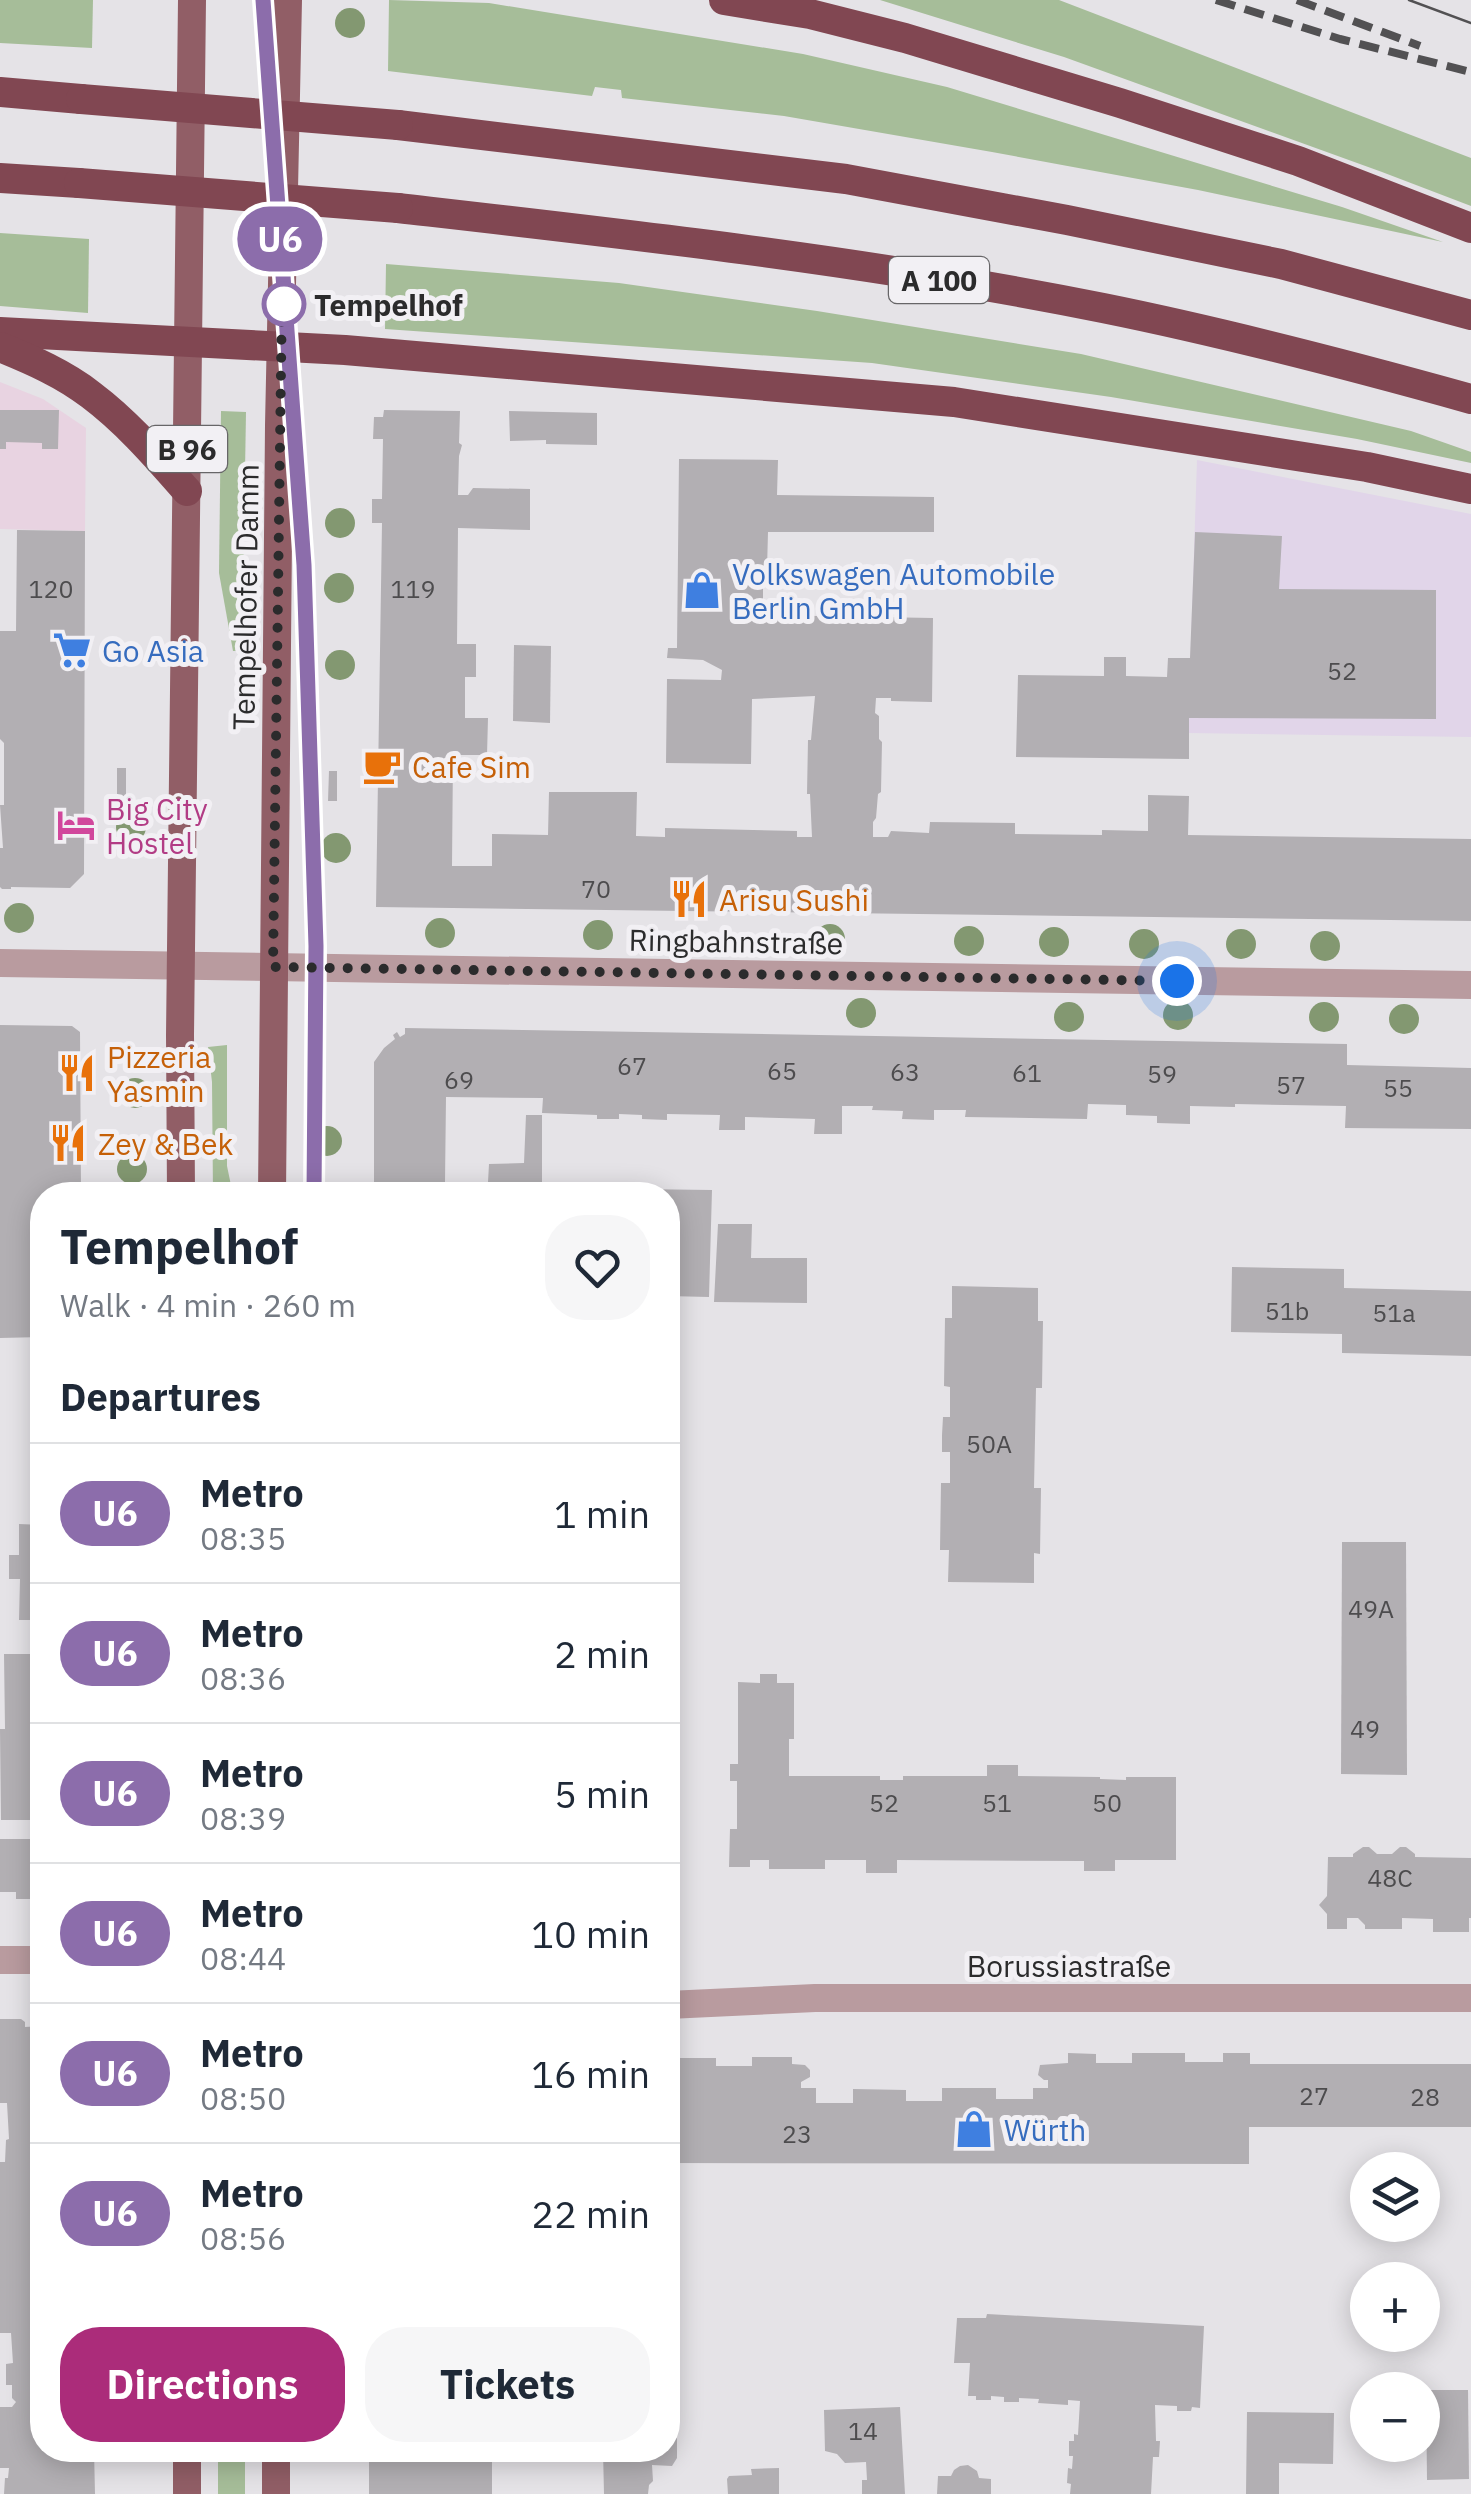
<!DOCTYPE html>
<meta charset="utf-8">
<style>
:root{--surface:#fff;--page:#f6f6f7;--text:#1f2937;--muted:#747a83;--line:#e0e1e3;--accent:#ab2c7a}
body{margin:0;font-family:"IBM Plex Sans",sans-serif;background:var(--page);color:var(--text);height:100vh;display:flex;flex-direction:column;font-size:38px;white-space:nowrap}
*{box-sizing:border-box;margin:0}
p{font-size:32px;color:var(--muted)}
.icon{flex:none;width:55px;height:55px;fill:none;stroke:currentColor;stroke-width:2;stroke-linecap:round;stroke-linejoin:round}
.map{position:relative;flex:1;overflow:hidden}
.sheet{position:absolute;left:30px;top:1182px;width:650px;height:1280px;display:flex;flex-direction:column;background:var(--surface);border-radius:40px;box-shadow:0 5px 25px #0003}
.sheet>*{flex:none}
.badge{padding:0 20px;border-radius:32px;font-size:35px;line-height:65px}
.tools{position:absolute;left:1350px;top:2152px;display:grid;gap:20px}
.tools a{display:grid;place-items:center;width:90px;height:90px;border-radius:50%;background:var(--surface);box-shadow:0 5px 25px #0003;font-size:50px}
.you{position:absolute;width:50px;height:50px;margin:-25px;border:8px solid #fff;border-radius:50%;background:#1a73e8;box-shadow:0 0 0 15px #1a73e833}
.map>.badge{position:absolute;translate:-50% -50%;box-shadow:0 0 0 5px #fff}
h2{padding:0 30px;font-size:38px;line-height:90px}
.round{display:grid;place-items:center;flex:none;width:105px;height:105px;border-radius:40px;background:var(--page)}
.overview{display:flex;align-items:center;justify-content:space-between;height:170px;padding:0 30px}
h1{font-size:48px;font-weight:700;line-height:75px}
.primary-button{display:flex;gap:20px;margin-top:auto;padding:20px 30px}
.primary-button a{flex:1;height:115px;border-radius:40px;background:var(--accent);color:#fff;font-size:40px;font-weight:700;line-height:115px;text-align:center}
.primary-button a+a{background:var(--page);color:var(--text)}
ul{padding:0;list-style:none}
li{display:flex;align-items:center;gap:30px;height:140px;padding:0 30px;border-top:2px solid var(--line)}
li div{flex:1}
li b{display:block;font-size:38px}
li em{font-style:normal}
li .badge{min-width:110px;font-weight:700;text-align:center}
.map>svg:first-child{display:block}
.commercial{fill:#e8d3e1}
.industrial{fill:#e1d5e9}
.green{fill:#a6bd99}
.building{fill:#b2afb3}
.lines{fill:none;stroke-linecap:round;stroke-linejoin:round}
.minor{stroke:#b99b9f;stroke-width:28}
.primary{stroke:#915e66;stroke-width:28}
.motorway{stroke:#814752;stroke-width:30}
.tram{stroke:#525153;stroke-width:2.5}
.rail{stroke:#525153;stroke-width:8;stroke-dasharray:20 10;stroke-linecap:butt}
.motorway-bridge{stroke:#814752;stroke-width:30}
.tree{fill:#839871}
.line-casing{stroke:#fff;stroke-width:22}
.line{stroke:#8c6dab;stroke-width:15}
.walk{stroke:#2b2b2c;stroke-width:10;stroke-dasharray:0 18}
.stop-dot{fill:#fff;stroke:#8c6dab;stroke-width:5}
.labels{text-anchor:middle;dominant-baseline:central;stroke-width:10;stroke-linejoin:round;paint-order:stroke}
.number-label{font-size:25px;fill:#4d4c4e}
.shield{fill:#f2f0f4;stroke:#676668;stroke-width:2.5}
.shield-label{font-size:28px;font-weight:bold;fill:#2b2b2c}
.stop-label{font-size:30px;font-weight:bold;fill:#2b2b2c;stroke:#f2f0f4;text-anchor:start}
.shop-label{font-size:30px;fill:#366cbe;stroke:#f2f0f4;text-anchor:start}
.street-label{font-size:30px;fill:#2b2b2c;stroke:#f2f0f4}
.food-label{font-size:30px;fill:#c56008;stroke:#f2f0f4;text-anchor:start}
.hotel-label{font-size:30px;fill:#b23c85;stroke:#f2f0f4;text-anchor:start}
</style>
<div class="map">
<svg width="1471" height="2494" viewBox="0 0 1471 2494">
<rect width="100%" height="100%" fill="#e5e3e7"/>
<path class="commercial" d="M0 382 43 399 86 428 85 531 0 529Z"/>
<path class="industrial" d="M1197 460 1471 514V737L1188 733Z"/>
<g class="green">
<path d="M0 0H93L92 48 0 43Z"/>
<path d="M389 0 489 3 803 54 947 87 1342 207 1443 242 1198 190 992 152 784 116 622 98 621 90 595 87 592 96 388 71Z"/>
<path d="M880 0H1059L1471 158V206L1382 172 1064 57Z"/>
<path d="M0 233 89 239 88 313 0 306Z"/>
<path d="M386 264 619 283 817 311 1081 354 1411 431 1471 452V463L1357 439 1111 397 872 363 385 329Z"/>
<path d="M221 411 246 412 242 651H233L219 573Z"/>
<path d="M227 1045V1166L233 1195H213L212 1082 208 1047Z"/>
<rect x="218" y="2450" width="27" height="44"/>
</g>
<g class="building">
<path d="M0 410H59L58 449H42V443L6 442V449H0Z"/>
<path d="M384 410 460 411 459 443 462 445 459 456 458 495H468L473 488 530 489V530L458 528 457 644H476V677H465V718H488L487 755H453L452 866H492V834L548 835 549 792H637L636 836 665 837V828L797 831V837H812L810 794H807L808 740H811L815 696 752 699 751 764 666 763 667 679 721 680 722 670 703 660 667 658 668 648H677L679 459 778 460 777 495 934 497V532H768L767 569H763V600H760L759 615 933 618 932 702 891 701V698H876L875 713 879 716V739L882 742 881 792 878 794 876 818 873 822V837H888L891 831 929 833 930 822 1015 823V834L1102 835V830L1148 831V795L1189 796 1188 835 1471 839V921L376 907 382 523H372V499H382L383 439H373L374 417H383Z"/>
<path d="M509 411 597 413V445L546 444V440L510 441Z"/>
<path d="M17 530 85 531 84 874 70 888 11 887V889H2L0 887V848H3L0 805H4V743L0 739V631H16Z"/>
<path d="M1195 532 1282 536 1279 589 1436 590V719L1189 718V759L1016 757 1018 675 1104 676V657H1126V676L1167 677 1168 658H1190Z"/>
<path d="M514 645 551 646 550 723 513 721Z"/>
<rect x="117" y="768" width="9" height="29"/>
<path d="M329 771H337V801H328Z"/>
<path d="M0 1025 72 1026 80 1032 81 1195H42V1337L0 1338Z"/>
<path d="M405 1028 1347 1044V1065L1471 1068V1129L1345 1128 1346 1106 1235 1104V1107L1190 1106V1124L1157 1123V1116L1126 1115V1105L1088 1104 1087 1119 965 1117 966 1110H934V1120L902 1119 903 1111 872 1110 873 1106H842V1134H814L815 1119 745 1117V1130H719L720 1115 667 1114V1120L642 1119V1115L619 1114V1119H597V1115L542 1113 543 1098 446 1097 445 1182H488L489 1164 524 1163 526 1115H542V1182H497V1195H374V1062L384 1048 395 1039 393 1035 397 1032 400 1037 405 1034Z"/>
<path d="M559 1188 712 1190 709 1297 668 1296V1195H559Z"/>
<path d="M718 1224H752L751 1258H807V1303L714 1302Z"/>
<path d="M1232 1267 1344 1269V1288L1471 1291V1356L1342 1353V1334L1231 1332Z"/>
<path d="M952 1286 1038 1288V1321H1043L1042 1388H1036L1034 1488H1041L1040 1554 1034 1553V1583L948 1582 949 1550H940L941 1483H950V1452H942V1435L943 1417H950V1387L944 1386 945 1318H952Z"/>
<path d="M668 1481H673L674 1535H668Z"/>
<path d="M19 1524 42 1525V1620H19L20 1579H9V1555H19Z"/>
<path d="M1342 1542H1406L1407 1775 1341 1774Z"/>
<path d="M4 1654H42V1820H1L0 1729H5Z"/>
<path d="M760 1674H777V1683H794V1739H789V1776H880V1780H903V1776H987V1765H1018V1776L1100 1777V1779L1126 1780V1777H1176V1860H1115V1871H1084V1861L897 1860V1873H866V1860H825V1869H769V1860H750V1867H729L730 1829H737V1781H730V1764H738V1682L760 1683Z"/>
<path d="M0 1839H42V1899H16V1892H0Z"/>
<path d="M1363 1847H1369L1377 1854H1392L1400 1847H1406L1415 1854V1857L1471 1858V1918H1469V1932H1433V1919L1402 1918V1929H1365V1925L1358 1918H1347V1929H1327V1914L1319 1905 1327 1896 1328 1857H1353V1854Z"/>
<path d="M0 2019H21L25 2022V2027L42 2026V2450H94L95 2494H4L5 2478H8L9 2468H0V2407H12L16 2402 12 2398V2385H6V2364L13 2363 11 2333H0V2162H5L6 2140 9 2139 7 2103H0Z"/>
<path d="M1068 2053 1096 2054V2063H1132V2053H1185V2062H1223V2053H1250V2064H1471V2127H1249V2164L668 2163V2058H716V2066H752V2057H792V2064L805 2065 810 2070V2077L801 2082V2088H816V2103H853V2089L906 2090V2101H942V2088H996V2099H1033V2088H1048V2080H1044L1038 2075 1040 2065 1068 2063Z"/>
<path d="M987 2314 1204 2326 1200 2408 1192 2407 1191 2411H1177V2406L1155 2405 1156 2441H1160L1159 2457H1153L1151 2494H1070L1071 2484 1067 2483 1068 2468 1072 2469 1073 2456H1069V2441H1074V2434L1078 2435 1080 2401 1068 2400V2405L1038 2403 1039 2399 1019 2398V2402H1004V2397L991 2396V2400H976V2396H968L970 2363H954L957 2318H986Z"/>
<path d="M1426 2390H1468L1469 2479 1427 2480Z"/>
<path d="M900 2407 905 2494H862V2480H867L866 2462 845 2463 837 2454 825 2451 824 2410Z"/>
<path d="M1247 2412 1334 2413 1333 2464 1279 2463V2494H1246Z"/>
<path d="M668 2422H677V2458L672 2466 652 2465 653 2481 649 2485 648 2494H604L603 2450H668Z"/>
<rect x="369" y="2450" width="123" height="44"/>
<path d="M968 2465 977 2471 979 2478 991 2479V2494H937L938 2476H951L954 2470 960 2466Z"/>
<path d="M779 2468V2494H728L727 2479 729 2476 752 2475 751 2469Z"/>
</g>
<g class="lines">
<g class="minor">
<path d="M0 963 1471 985"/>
<path d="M0 1960H42"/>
<path d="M668 2005 815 1998H1471"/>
</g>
<g class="primary">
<path d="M181 1195 180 1035 192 0"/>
<path d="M272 1195 279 426 288 0"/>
<path d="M187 2450V2494"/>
<path d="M276 2450V2494"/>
</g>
<g class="motorway">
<path d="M724 0 810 14 905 38 1120 103 1298 161 1471 228"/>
<path d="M0 92 81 99"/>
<path d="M398 125 846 179 1067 220 1281 264 1471 315"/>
<path d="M0 178 79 183"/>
<path d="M398 208C634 235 870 261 1103 308 1227 333 1349 365 1471 399"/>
<path d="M0 332 345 350 954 402 1367 467 1471 489"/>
<path d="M0 347C32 360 64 374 91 395 127 422 157 457 187 491"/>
</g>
<path class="tram" d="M1409 0 1471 23"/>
<g class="rail">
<path d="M1216 0 1340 39 1471 72"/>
<path d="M1297 0 1420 46"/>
</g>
<g class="motorway-bridge">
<path d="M81 99 398 125"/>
<path d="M79 183 398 208"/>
</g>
</g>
<g class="tree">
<circle cx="350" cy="23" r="15"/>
<circle cx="340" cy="523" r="15"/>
<circle cx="339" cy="588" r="15"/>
<circle cx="340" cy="665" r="15"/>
<circle cx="131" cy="827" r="15"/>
<circle cx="336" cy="848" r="15"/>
<circle cx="19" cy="918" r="15"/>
<circle cx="440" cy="933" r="15"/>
<circle cx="598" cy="935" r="15"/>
<circle cx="830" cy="939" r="15"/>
<circle cx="969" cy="941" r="15"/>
<circle cx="1054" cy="942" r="15"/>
<circle cx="1144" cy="944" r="15"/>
<circle cx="1241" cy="944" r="15"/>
<circle cx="1325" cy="946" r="15"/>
<circle cx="861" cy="1013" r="15"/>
<circle cx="1178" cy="1015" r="15"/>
<circle cx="1069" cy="1017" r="15"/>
<circle cx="1324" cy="1017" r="15"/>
<circle cx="1404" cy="1019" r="15"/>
<circle cx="135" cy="1093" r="15"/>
<circle cx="327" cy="1141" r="15"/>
<circle cx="132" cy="1169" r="15"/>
</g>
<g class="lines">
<g class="line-casing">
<path id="line" d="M263 0 304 565 316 946 314 1195"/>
</g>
<use href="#line" class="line"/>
<path class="walk" d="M284 304 282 295 273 967 1177 981"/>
</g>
<defs>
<g id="shop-bare" transform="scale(3)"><path d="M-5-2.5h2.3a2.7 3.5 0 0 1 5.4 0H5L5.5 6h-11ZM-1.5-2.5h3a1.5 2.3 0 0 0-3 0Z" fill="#3f7fe0" stroke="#f2f0f4" stroke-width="2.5" paint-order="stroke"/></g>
<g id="supermarket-bare" transform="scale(3)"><path d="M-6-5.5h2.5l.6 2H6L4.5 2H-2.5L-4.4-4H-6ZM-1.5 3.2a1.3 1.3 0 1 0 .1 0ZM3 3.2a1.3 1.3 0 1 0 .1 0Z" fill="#3f7fe0" stroke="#f2f0f4" stroke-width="2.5" paint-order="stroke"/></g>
<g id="cafe-bare" transform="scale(3)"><path d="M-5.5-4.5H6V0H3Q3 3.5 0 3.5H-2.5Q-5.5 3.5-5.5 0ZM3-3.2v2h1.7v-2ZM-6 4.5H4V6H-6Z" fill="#e8710a" stroke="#f2f0f4" stroke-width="2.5" paint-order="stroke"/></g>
<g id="hotel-bare" transform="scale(3)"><path d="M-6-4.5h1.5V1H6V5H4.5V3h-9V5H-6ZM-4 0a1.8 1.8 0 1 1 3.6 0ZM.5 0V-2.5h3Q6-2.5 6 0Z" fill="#d1479c" stroke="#f2f0f4" stroke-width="2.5" paint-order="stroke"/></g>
<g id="restaurant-bare" transform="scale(3)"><path d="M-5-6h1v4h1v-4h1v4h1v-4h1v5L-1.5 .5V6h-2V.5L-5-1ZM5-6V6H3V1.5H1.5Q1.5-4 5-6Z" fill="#e8710a" stroke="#f2f0f4" stroke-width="2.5" paint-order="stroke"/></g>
</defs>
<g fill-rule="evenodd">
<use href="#shop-bare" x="702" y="590"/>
<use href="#supermarket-bare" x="72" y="650"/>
<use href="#cafe-bare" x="382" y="766"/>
<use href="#hotel-bare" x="76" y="825"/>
<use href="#restaurant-bare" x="689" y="899"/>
<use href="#restaurant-bare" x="77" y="1073"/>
<use href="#restaurant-bare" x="68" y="1143"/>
<use href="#shop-bare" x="974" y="2129"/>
</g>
<circle class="stop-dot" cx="284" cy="304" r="20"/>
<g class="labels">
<g class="number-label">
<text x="51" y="588">120</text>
<text x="413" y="588">119</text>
<text x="1342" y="670">52</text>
<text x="596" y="888">70</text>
<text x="632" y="1065">67</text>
<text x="782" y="1070">65</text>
<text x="905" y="1071">63</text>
<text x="1027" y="1072">61</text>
<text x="1162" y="1073">59</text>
<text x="459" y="1079">69</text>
<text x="1291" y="1084">57</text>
<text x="1398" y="1087">55</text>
<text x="1287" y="1310">51b</text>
<text x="1394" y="1312">51a</text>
<text x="989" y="1443">50A</text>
<text x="1371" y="1608">49A</text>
<text x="1365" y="1728">49</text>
<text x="884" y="1802">52</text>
<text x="997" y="1802">51</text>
<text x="1107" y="1802">50</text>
<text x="1390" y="1877">48C</text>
<text x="1314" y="2095">27</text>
<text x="1425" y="2096">28</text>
<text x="797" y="2133">23</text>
<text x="863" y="2430">14</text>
</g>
<g class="shield">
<rect x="889" y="257" width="100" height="46" rx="8"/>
<rect x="147" y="426" width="80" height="46" rx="8"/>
</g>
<g class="shield-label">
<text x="939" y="280">A 100</text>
<text x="187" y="449">B 96</text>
</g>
<g class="stop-label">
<text x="314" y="304">Tempelhof</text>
</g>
<g class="shop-label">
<text x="732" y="573">Volkswagen Automobile<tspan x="732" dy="34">Berlin GmbH</tspan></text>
<text x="102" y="650">Go Asia</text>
<text x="1004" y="2129">Würth</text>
</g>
<g class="street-label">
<text transform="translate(245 597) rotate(-89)">Tempelhofer Damm</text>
<text transform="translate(736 941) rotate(1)">Ringbahnstraße</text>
<text x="1069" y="1965">Borussiastraße</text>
</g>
<g class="food-label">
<text x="412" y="766">Cafe Sim</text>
<text x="719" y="899">Arisu Sushi</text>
<text x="107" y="1056">Pizzeria<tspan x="107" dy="34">Yasmin</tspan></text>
<text x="98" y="1143">Zey &amp; Bek</text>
</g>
<g class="hotel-label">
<text x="106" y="808">Big City<tspan x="106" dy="34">Hostel</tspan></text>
</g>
</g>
</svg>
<div class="tools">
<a><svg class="icon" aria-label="layers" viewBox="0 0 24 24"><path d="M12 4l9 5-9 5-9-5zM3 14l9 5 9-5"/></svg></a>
<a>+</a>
<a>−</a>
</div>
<div class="you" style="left:1177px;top:981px"></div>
<b class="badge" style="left:280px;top:239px;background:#8c6dab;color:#fff">U6</b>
<section class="sheet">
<div class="overview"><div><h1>Tempelhof</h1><p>Walk · 4 min · 260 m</p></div><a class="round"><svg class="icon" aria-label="heart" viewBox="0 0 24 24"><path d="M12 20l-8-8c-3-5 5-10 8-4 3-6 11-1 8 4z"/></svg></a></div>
<h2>Departures</h2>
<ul>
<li><span class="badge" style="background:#8c6dab;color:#fff">U6</span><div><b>Metro</b><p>08:35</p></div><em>1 min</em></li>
<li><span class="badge" style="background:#8c6dab;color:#fff">U6</span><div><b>Metro</b><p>08:36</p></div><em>2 min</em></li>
<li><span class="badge" style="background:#8c6dab;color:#fff">U6</span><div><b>Metro</b><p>08:39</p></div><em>5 min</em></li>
<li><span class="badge" style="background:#8c6dab;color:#fff">U6</span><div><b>Metro</b><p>08:44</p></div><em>10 min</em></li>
<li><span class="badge" style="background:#8c6dab;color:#fff">U6</span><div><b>Metro</b><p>08:50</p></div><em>16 min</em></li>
<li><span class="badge" style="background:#8c6dab;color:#fff">U6</span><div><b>Metro</b><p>08:56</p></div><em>22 min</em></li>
</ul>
<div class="primary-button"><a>Directions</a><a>Tickets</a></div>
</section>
</div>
